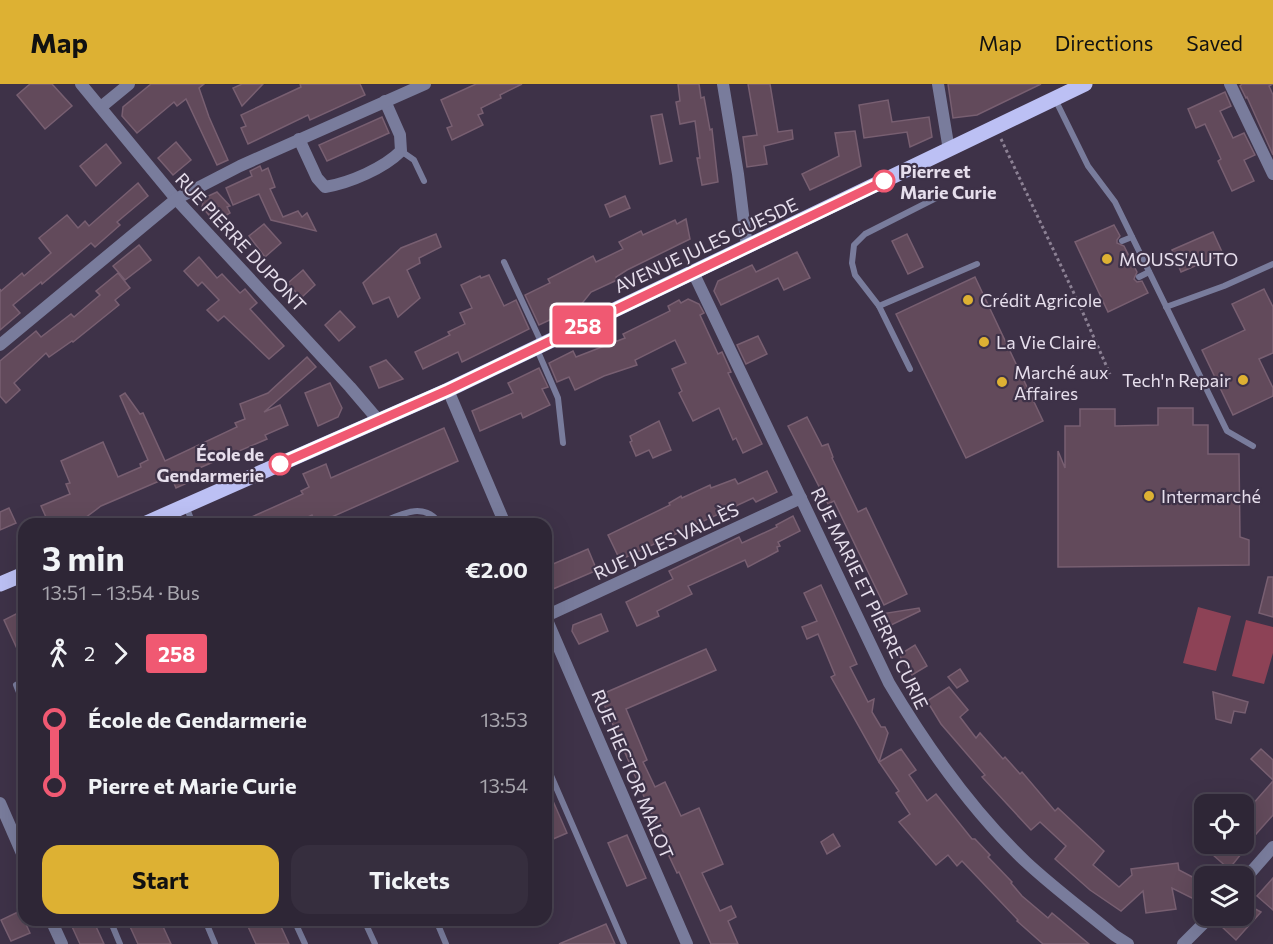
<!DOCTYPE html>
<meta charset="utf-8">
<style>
:root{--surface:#2e2636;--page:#362e3e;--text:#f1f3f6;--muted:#a7a5ad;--line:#494351;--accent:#ddb133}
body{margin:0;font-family:Commissioner,sans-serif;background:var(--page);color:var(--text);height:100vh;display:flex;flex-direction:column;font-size:22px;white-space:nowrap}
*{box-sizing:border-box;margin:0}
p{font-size:20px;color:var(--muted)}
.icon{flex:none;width:33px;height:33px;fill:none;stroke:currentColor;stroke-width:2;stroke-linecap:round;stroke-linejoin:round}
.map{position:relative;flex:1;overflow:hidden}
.drawer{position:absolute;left:18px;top:434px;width:534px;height:408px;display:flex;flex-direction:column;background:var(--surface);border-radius:18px;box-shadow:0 6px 24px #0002,0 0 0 2px var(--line)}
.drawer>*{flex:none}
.badge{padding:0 12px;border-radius:4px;font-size:21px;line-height:39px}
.buttons{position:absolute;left:1194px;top:710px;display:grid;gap:12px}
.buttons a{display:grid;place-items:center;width:60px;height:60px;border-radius:12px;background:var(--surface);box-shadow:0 6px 24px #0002,0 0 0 2px var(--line);font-size:30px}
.map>.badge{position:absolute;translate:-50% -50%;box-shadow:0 0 0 3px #fff}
.legs{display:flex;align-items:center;gap:9px;height:66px;padding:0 24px;font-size:20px}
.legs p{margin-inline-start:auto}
.summary{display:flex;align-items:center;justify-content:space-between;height:102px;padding:0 24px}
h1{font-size:33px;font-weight:700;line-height:45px}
.primary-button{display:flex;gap:12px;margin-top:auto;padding:12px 24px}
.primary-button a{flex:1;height:69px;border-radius:18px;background:var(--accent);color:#111;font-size:24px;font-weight:700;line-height:69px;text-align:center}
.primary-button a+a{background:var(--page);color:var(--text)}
ul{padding:0 24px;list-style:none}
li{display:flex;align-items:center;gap:21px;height:66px;font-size:22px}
li i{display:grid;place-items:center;width:9px;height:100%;margin:0 8px;background:currentColor}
li i::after{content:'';width:15px;height:15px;margin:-8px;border:4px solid;border-radius:50%;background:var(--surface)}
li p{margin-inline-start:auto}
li:first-child i{background:linear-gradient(#0000 50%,currentColor 0)}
li:last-child i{background:linear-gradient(currentColor 50%,#0000 0)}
header{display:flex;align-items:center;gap:36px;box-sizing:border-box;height:84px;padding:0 30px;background:var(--accent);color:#111}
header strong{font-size:28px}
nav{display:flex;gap:33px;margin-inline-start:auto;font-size:21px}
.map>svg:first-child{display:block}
.green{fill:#8d4256}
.building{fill:#624a5b;stroke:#785f71;stroke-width:1.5}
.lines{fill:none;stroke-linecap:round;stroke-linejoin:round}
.path{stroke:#8c8194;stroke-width:3;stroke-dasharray:3 3;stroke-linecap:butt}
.service{stroke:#797c9c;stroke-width:6}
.minor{stroke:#797c9c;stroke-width:12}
.tertiary{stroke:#797c9c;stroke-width:12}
.primary{stroke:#bcc0f4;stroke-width:15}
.line-1-casing{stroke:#fff;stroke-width:14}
.line-1{stroke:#f05972;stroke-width:9}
.stop-1-dot{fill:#fff;stroke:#f05972;stroke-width:3}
.poi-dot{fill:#ddb133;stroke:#3e3248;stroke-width:2}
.labels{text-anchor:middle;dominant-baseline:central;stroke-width:4.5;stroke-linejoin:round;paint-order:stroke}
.stop-label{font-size:18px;font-weight:bold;fill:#e6deec;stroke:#3e3248;text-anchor:start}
.street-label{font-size:18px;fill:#e6deec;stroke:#3e3248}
.poi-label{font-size:18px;fill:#e6deec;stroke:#3e3248;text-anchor:start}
</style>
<header>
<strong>Map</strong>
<nav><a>Map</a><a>Directions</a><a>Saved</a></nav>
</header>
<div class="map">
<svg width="1273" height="860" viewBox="0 0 1273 860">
<rect width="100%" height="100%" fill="#3e3248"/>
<g class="green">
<path d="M1198 523 1231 532 1216 587 1183 579Z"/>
<path d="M1246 536 1273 543V569L1264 600 1232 592Z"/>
</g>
<g class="building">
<path d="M30 0H52L72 22 45 45 17 11Z"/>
<path d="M151 0H204L199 4 209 33 228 76 217 81 186 15 177 22 174 18 137 49 122 32 123 23Z"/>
<path d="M242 0H263L242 22 233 4Z"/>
<path d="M300 0H360L365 11 310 36 308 31 248 60 241 44 246 42 241 31 301 3Z"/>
<path d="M476 0H522L500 11 501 14 481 24 483 29 478 31 483 41 452 56 447 44 452 42 441 16Z"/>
<path d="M678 0H699L701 14 704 13 710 46 712 45 718 98 702 101 697 74H700L695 37 680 40 676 18 680 17Z"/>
<path d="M748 0H770L778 48 792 46 793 55 764 62 767 80 747 83 743 53 757 51Z"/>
<path d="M948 0H1041L977 31 953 34Z"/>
<path d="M1242 0H1273L1269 2 1273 11V71L1247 13 1246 14 1240 2Z"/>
<path d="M1225 8 1231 22 1220 27 1233 54 1244 49 1255 71 1244 76 1254 97 1232 107 1218 77 1221 75 1205 40 1196 44 1188 25Z"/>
<path d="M888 16 892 38 929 33 932 53 910 63 907 48 864 54 859 21Z"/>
<path d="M662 30 672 77 660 80 651 32Z"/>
<path d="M382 33 389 49 327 77 319 61Z"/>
<path d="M855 47 861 82 810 106 802 90 839 72 835 49Z"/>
<path d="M176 58 191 76 173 91 158 74Z"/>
<path d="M106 60 121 79 96 102 80 82Z"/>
<path d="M260 82 262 87 268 84 275 103 270 105 283 133 298 127 302 133 307 129 316 147 271 136 259 110 233 121 226 104 252 92 250 87Z"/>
<path d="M138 99 148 112 117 138 120 141 95 163 91 159 42 200 41 198 13 221 20 229 0 246V205L1 207 22 189 24 192 51 169 39 154 67 131 78 144 85 137 89 142Z"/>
<path d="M217 108 230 122 227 123 230 129 215 138 202 123 204 114Z"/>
<path d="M625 112 630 124 610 133 605 121Z"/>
<path d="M686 135 690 155 627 186 616 193 617 196 591 208 580 222 539 241 525 211 550 199 548 195 593 172 596 178 623 165 619 158 641 147 643 151 675 136 677 140Z"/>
<path d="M264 140 281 159 265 173 249 152Z"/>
<path d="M1114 141 1120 152 1117 156V159L1124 162 1137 188 1134 195 1137 198 1142 197 1148 209 1108 228 1075 158Z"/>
<path d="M1213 148 1223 170 1181 188 1172 166Z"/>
<path d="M436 150 441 163 419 174 420 179 407 186 420 214 398 233 389 213 373 220 363 199 401 164Z"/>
<path d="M907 150 923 183 908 190 892 157Z"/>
<path d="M139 161 151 176 125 196 113 182Z"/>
<path d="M797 168 810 194 784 206 778 194 721 221 714 207 718 197 752 181 756 188Z"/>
<path d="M199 173 217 194 222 190 240 209 245 205 257 219 250 225 284 262 269 275 224 232 218 237 207 226 219 216 202 198 198 202 184 187Z"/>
<path d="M303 186 315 201 301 214 288 199Z"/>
<path d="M118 189 130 204 115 216 119 221 73 258 72 257 49 273 46 269 14 299 20 306 6 319 0 312V277L36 247 41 253 71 230 74 233 100 211 96 207Z"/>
<path d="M489 191 504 222 516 216 529 245 462 278 458 268 423 285 415 268 450 251 448 248 465 240 460 229 472 224 461 201 480 192 481 194Z"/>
<path d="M975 193 1043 337 966 374 896 230Z"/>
<path d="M1264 205 1273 223V269L1259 275 1273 304V312L1233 331 1202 266 1245 246 1232 220Z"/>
<path d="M688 215 699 220 704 229 700 231 718 270 722 268 731 288 728 289 762 360 743 369 736 354 733 356 719 324 693 337 679 309 682 307 672 285 686 279 675 256 635 276 637 281 604 292 575 306 569 293 557 298 549 279 573 267 576 273 625 254 623 250 670 227 668 222 679 216 681 219Z"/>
<path d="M340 227 355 243 339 257 325 241Z"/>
<path d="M758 252 767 270 746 280 737 261Z"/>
<path d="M307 273 316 283 264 328 280 321 288 341 265 351 267 355 197 385 200 393 176 404 171 392 101 422 85 434 87 440H49L41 422 70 410 66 400 70 399 61 377 103 358 118 393 141 383 140 380 148 376 120 312 125 309 140 330 143 329 165 377 237 343 235 339 245 335 240 320 268 309Z"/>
<path d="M386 276 403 295 379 304 370 283Z"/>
<path d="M539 284 548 303 542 305 550 321 523 334 521 329 480 347 472 327 513 309 508 299Z"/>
<path d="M330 299 342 324 338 333 318 342 305 309Z"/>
<path d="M1158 324H1193V341H1208V370H1239L1240 453 1249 456V481L1058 483V367L1065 384V342H1080V325H1115V342L1158 341Z"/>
<path d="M807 333 822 362 828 360 833 373 832 374 858 428 866 424 907 510 884 521 834 417 828 420 788 342Z"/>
<path d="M659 337 671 366 653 374 649 366 636 372 630 358 632 357 630 352Z"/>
<path d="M444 344 458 377 316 440 312 431 293 440H236L303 410 301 407 309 403 303 390 326 380 331 394Z"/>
<path d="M767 387 777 408 756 418 753 414 620 476 608 451 670 421 669 419 681 412 682 414 710 401 711 404 735 395 738 400Z"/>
<path d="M9 424 16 439 0 446V428Z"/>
<path d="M793 432 800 447 778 458 780 462 777 463 778 467 748 483 745 476 688 502 692 510 657 527 659 532 637 542 626 518 673 495 669 487 739 453 742 459 777 443 776 441Z"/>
<path d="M588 465 595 482V487L546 508V483Z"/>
<path d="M1268 493H1273V533L1259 529Z"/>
<path d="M821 501 857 580 850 583 868 618 874 615 872 628 881 643H885L888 649 879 678 831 593 835 591 818 550 807 555 802 543 817 537 804 509Z"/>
<path d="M919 524 920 527 887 543 881 530Z"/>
<path d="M24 526V580L4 536Z"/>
<path d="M601 530 608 547 579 560 572 547 573 541Z"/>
<path d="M915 561 927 582 912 591 899 571Z"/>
<path d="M706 565 716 586 626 625 647 676 643 678 655 703 665 698 681 732 699 724 723 780 702 789 720 827 731 822 736 833 728 837 738 860H711L679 788 677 789 669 772 673 770 661 743 658 745 600 611Z"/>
<path d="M960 585 968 597 957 604 948 593Z"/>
<path d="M949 603 968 626 960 633 976 654 980 649 1003 675 1005 673 1020 690 1022 688 1055 727 1058 724 1104 767 1093 781 1119 803 1132 791 1131 785 1178 779 1179 786 1204 799V813L1200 818 1172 804 1176 825 1146 829 1143 807 1121 827 1090 806 1055 775 1066 762 1040 738 1031 746 982 693 985 691 941 640 927 617Z"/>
<path d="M1213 608 1248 618 1245 629 1234 627 1231 639 1216 635Z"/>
<path d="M901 665 916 686 909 691 927 717 936 710 972 755H975L990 771 988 773 1012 798 1011 799 1022 812 1048 834 1052 829 1089 860H1043L1017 837 1018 836 962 777 957 782 948 771 936 781 899 738 910 730 896 709 899 707 879 678Z"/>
<path d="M1261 665 1273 676V696L1251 675Z"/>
<path d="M1273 697V731L1248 759H1250L1229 785 1213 771 1223 759H1244V730Z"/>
<path d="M546 701 567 749 546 758Z"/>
<path d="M833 750 840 762 827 770 821 758Z"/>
<path d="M627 751 646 794 627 802 608 759Z"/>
<path d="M1273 794V826L1257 812Z"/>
<path d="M1244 819 1261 828 1236 856 1221 842 1231 831H1244Z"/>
<path d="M20 827 30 849 11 857 1 836Z"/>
<path d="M69 836H93L104 860H80Z"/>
<path d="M127 836H160L171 860H138Z"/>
<path d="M245 836H278L289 860H256Z"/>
<path d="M606 840 615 860H559Z"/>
</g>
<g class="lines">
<path class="path" d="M1001 55 1079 220 1110 290"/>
<g class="service">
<path d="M1055 15 1088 82 1115 118 1227 347 1253 362"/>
<path d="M401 67 414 76 424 97"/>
<path d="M944 110 865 150 854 161 852 179 855 191 879 222 977 180"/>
<path d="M1122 157 1132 153"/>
<path d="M504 178 542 260"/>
<path d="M1139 193 1149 188"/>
<path d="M879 222 910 285"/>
<path d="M1166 223 1224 202 1273 180"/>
<path d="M536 263 558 314 563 359"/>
<path d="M186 422 193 440"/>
<path d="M378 440C399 431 424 416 440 440"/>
<path d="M24 597 16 601 24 621"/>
<path d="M546 680 624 860"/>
<path d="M110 836 120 860"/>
<path d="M205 836 215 860"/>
<path d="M294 836 305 860"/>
<path d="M364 836 375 860"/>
<path d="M436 836 446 860"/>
</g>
<g class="minor">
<path d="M81 0 176 115 350 303 379 337"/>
<path d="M723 0 738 90 747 163"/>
<path d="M938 0 949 66"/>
<path d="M1230 0 1273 90"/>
<path d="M101 23 129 0"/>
<path d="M299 55 317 94 325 103C350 99 384 84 401 67L400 51 385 17"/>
<path d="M0 261 176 115 240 82 425 0"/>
<path d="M448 306 505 440"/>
<path d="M546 532 801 414"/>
<path d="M546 534 687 860"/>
<path d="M0 719 24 774"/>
<path d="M51 836 62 860"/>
</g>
<g class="tertiary">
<path d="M693 188 889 599C927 663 971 726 1026 778 1054 804 1085 827 1114 851L1128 860"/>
<path d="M1244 796 1273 763"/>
<path d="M1183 860 1212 831"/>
</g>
<g class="primary">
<path d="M144 440 448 306 1085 0"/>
<path d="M0 500 24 490"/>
</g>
</g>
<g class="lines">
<g class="line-1-casing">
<path id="line-1" d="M280 380 448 306 884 97"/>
</g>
<use href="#line-1" class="line-1"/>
</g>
<g class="stop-1-dot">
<circle cx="884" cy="97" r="10"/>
<circle cx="280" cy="380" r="10"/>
</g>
<g class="poi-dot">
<circle cx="1107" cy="175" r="6"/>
<circle cx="968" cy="216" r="6"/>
<circle cx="984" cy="258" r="6"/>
<circle cx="1243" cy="296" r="6"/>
<circle cx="1002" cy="298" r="6"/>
<circle cx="1149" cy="412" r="6"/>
</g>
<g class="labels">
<g class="stop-label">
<text x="900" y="87">Pierre et<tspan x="900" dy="21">Marie Curie</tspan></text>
<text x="264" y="370" text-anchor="end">École de<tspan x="264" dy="21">Gendarmerie</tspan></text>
</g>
<g class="street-label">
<text transform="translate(241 158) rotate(47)">RUE PIERRE DUPONT</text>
<text transform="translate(706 161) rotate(-25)">AVENUE JULES GUESDE</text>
<text transform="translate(666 457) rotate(-25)">RUE JULES VALLÈS</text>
<text transform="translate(870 514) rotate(64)">RUE MARIE ET PIERRE CURIE</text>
<text transform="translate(633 690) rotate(67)">RUE HECTOR MALOT</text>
</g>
<g class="poi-label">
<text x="1119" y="175">MOUSS'AUTO</text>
<text x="980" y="216">Crédit Agricole</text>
<text x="996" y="258">La Vie Claire</text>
<text x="1014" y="288">Marché aux<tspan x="1014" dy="21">Affaires</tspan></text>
<text x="1231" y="296" text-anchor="end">Tech'n Repair</text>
<text x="1161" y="412">Intermarché</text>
</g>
</g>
</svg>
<div class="buttons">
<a><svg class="icon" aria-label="locate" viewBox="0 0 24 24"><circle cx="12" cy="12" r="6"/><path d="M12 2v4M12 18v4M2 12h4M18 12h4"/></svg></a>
<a><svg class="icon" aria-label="layers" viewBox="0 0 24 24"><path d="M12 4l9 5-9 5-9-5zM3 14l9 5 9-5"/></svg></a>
</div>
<b class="badge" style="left:583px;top:241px;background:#f05972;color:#fff">258</b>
<section class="drawer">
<div class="summary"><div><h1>3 min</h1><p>13:51 – 13:54 · Bus</p></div><b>€2.00</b></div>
<div class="legs"><svg class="icon" aria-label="walk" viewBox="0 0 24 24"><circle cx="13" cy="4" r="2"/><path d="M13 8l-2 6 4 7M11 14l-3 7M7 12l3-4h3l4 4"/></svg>2<svg class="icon" aria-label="forward" viewBox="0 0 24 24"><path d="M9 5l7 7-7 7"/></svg><b class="badge" style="background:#f05972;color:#fff">258</b></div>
<ul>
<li><i style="color:#f05972"></i><b>École de Gendarmerie</b><p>13:53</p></li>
<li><i style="color:#f05972"></i><b>Pierre et Marie Curie</b><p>13:54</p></li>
</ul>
<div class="primary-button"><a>Start</a><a>Tickets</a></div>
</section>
</div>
